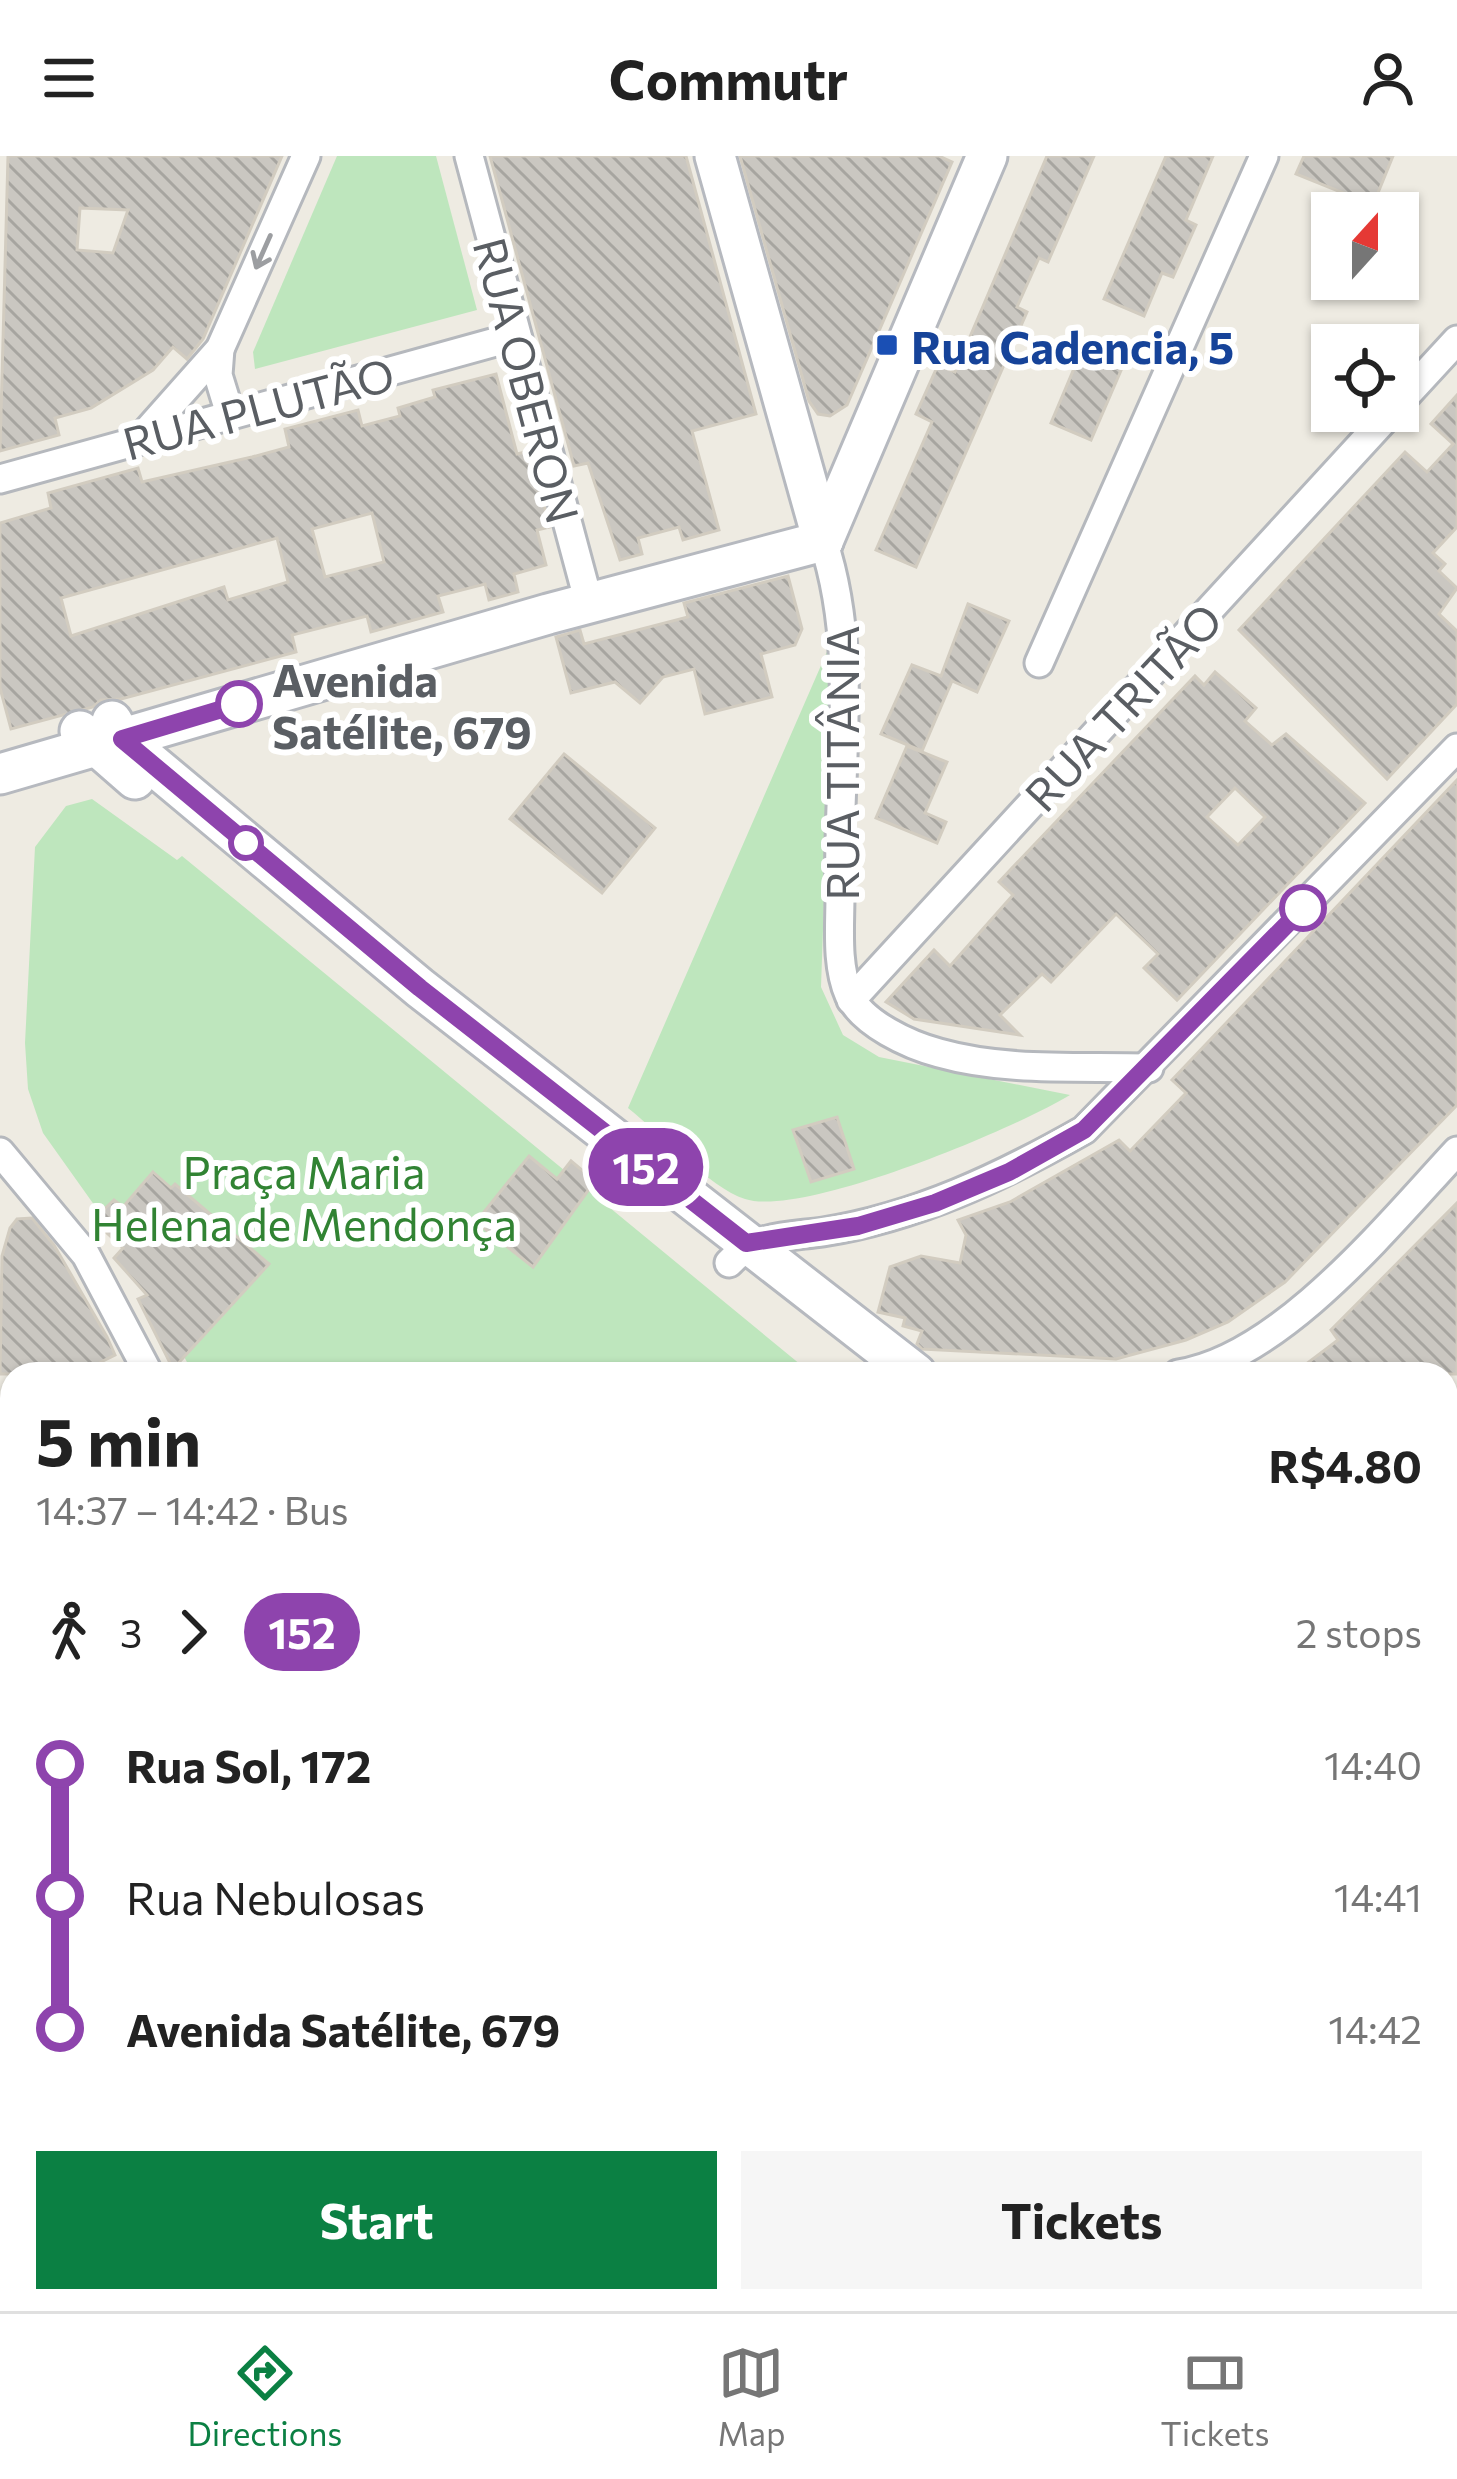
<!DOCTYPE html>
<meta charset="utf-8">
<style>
:root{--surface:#fff;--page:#f6f6f6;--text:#222;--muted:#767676;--line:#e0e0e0;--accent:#0b8043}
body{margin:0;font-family:Commissioner,sans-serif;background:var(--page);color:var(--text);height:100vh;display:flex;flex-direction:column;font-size:45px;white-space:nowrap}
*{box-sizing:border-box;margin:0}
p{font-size:39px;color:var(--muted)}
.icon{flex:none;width:66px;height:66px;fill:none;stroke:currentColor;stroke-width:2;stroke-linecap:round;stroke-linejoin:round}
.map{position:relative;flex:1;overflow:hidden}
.details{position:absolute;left:0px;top:1206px;width:1458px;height:951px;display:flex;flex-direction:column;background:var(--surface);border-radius:36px 36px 0 0;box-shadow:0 3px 9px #0004}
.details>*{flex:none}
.badge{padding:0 24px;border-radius:39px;font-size:42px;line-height:78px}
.needle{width:78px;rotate:21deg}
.fabs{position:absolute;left:1311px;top:36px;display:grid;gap:24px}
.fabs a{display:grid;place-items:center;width:108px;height:108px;border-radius:0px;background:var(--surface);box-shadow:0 3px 9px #0004;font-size:60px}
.map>.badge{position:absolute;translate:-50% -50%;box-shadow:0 0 0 6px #fff}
.legs{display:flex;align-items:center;gap:18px;height:132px;padding:0 36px;font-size:39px}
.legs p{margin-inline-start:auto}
.overview{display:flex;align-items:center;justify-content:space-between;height:204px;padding:0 36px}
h1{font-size:66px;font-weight:700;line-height:90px}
.button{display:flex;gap:24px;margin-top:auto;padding:24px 36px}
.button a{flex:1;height:138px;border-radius:0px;background:var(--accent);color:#fff;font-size:48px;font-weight:700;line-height:138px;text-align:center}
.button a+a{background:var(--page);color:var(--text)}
ul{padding:0 36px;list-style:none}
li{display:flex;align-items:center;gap:42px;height:132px;font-size:45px}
li i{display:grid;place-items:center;width:18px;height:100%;margin:0 15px;background:currentColor}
li i::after{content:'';width:30px;height:30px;margin:-15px;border:9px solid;border-radius:50%;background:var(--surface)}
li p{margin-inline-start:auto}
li:first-child i{background:linear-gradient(#0000 50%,currentColor 0)}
li:last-child i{background:linear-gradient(currentColor 50%,#0000 0)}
header{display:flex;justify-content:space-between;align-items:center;height:156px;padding:0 36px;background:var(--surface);font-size:54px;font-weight:700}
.dock{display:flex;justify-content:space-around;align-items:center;height:168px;border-top:3px solid var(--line);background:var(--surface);font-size:33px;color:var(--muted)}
.dock a{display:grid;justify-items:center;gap:6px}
.dock .on{color:var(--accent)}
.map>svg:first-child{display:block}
.green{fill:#bee6bd}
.building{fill:url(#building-back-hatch);stroke:#d2ccc0;stroke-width:3;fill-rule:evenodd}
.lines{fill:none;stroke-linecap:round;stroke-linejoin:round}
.street-casing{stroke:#b5b8bd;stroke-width:33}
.secondary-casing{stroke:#b6b9bf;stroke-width:45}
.street{stroke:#fff;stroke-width:27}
.secondary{stroke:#fff;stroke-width:39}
.oneway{stroke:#9c9ea1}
.line-1-casing{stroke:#fff;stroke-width:27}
.line-1{stroke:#8e44ad;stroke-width:18}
.transit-dot{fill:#1a4fb4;stroke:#fff;stroke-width:4.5}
.stop-1-dot{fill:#fff;stroke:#8e44ad;stroke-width:6}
.labels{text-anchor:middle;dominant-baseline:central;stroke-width:12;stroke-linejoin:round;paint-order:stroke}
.transit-label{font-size:45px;font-weight:bold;fill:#164399;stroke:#fff;text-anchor:start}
.street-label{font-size:45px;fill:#5a5e63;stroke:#fff}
.stop-label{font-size:45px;font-weight:bold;fill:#5a5e63;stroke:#fff;text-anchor:start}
.park-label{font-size:45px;fill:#318333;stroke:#fff}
</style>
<header><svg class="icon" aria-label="menu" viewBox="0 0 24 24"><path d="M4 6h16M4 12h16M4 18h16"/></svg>Commutr<svg class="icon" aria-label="person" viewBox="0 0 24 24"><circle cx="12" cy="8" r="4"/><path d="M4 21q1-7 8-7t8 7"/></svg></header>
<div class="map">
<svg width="1457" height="2155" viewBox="0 0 1457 2155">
<defs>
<pattern id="building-back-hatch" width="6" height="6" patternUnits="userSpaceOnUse" patternTransform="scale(3)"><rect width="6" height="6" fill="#cac7c1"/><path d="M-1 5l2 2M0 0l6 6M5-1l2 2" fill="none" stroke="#a7a5a0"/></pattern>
</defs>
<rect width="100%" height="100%" fill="#eeebe2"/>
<g class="green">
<path d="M337 0H436L477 154 255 213 253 196Z"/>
<path d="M833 482 821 831 843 879 879 901 1070 939C1016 972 803 1062 745 1043 710 1032 658 976 628 952Z"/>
<path d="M92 643 177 704 182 700 812 1218H193L139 1112 43 977 28 933 25 887 35 691 66 650Z"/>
<path d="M218 2145H421L420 2155H215Z"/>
</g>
<g class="building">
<path d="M8 0H282L203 183 187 203 173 191 153 214 91 252 55 262 59 279 0 295ZM80 52 128 54 113 97 77 94Z"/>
<path d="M490 0H686L756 258 692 275 719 374 683 384 679 371 638 382 642 398 620 404 588 307 574 310Z"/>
<path d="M740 0H939L952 6 847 249 830 260 818 258 809 245Z"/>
<path d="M1047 0H1094L1048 106 1039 102 1017 151 1027 156 916 411 876 394 932 266 916 258 938 209 955 216Z"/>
<path d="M1166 0H1213L1186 64 1196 69 1173 121 1162 117 1144 160 1104 143Z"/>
<path d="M1304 0H1393L1373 49 1296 18Z"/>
<path d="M1081 196 1122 212 1091 284 1051 267Z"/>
<path d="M496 218 517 298 529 295 550 371 537 374 546 409 514 418 518 436 489 444 485 428 438 440 443 456 371 476 367 460 292 479 296 496 121 543 101 544 93 551 11 573 0 532V367L51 352 48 337 138 312 142 326 252 301 289 291 285 273 358 254 362 270 400 260 398 252 435 241 433 234ZM372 357 384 406 325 421 312 373ZM277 382 288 426 228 444 224 431 71 480 61 442Z"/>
<path d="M1457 239V371L1433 397 1445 408 1439 415 1457 432 1439 458 1457 475V548L1387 623 1239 474 1405 296 1427 316 1453 288 1431 268Z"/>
<path d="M788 420 802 473 795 489 761 498 772 541 705 558 694 513 663 521 640 547 615 526 571 537 556 481 580 474 584 488 688 461 684 447Z"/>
<path d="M968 448 1009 465 977 536 952 525 922 595 881 578 912 509 941 520Z"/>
<path d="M1215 516 1256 552 1245 565 1272 589 1286 578 1365 647 1177 844 1144 812 1158 798 1116 758 1051 826 1042 818 1000 859 1020 879 914 863 886 846 934 794 950 810 1013 739 999 726 1012 712 1195 520 1204 529ZM1235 632 1265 661 1238 689 1207 661Z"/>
<path d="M907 590 947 606 925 657 946 666 937 687 876 662Z"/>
<path d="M564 598 655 672 602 737 510 663Z"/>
<path d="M1457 624V949L1285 1126 1228 1166 1186 1184 1116 1203 922 1193 917 1188 922 1175 903 1170 905 1162 878 1156 890 1111 921 1100 960 1107 966 1079 958 1064 1010 1046 1119 984 1130 995 1186 937 1172 924Z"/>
<path d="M837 961 854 1013 811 1026 793 974Z"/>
<path d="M529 1000 557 1023 571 1005 595 1025 533 1111 476 1066Z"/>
<path d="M153 1016 171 1032 175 1028 269 1108 173 1213 138 1143 147 1139 114 1102 123 1092 93 1064 114 1044 123 1051Z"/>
<path d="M1457 1047V1218H1293L1338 1184 1331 1174Z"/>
<path d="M32 1062 54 1089 107 1181 115 1199 101 1206 107 1218H0L2 1100 10 1072 17 1063Z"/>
</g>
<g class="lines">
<g class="street-casing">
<g id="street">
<path d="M469 0 589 447"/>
<path d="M220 193 218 219 230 258"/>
<path d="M1398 248 1457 184"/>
<path d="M141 282 220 193 306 0"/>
<path d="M0 323 517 180"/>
<path d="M823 385C861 499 836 621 840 739 840 771 836 809 849 839 863 868 909 889 939 897 1006 916 1080 910 1149 912"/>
<path d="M1039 507 1264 0"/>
<path d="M851 844 1392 255"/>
<path d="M0 996 86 1099 149 1218"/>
<path d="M729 1107C754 1079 787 1081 823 1076 917 1061 1001 1021 1084 974L1457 592"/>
<path d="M1178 1218C1280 1203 1389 1068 1457 995"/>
<path d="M1446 1421 1457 1409"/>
<path d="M0 1758 12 1732"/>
<path d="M1446 1917 1457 1922"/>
<path d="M696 2145 698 2155"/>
<path d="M965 2145 968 2155"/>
<path d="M1135 2145 1136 2155"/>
<path d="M1434 2145 1439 2155"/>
<path d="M0 2154 12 2124"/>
<path d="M178 2155 182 2145"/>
<path d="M457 2155V2145"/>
<path d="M814 2155 816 2145"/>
</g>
</g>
<g class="secondary-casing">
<g id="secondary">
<path d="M715 0 823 385"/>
<path d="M823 385 987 0"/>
<path d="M112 565 122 583 420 832 916 1218"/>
<path d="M80 575 135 623"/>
<path d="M0 618 548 458 823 385"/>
<path d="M1446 1561 1457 1568"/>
</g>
</g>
<use href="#street" class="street"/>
<use href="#secondary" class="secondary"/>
</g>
<defs><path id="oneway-shaft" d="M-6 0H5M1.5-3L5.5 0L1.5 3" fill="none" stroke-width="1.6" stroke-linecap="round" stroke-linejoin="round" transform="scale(3)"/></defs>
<use class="oneway" href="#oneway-shaft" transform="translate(263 96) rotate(114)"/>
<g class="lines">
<g class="line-1-casing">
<path id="line-1" d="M239 548 122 583 420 832 746 1087 858 1070 935 1047 1009 1016 1084 974 1303 752"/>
</g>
<use href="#line-1" class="line-1"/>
</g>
<rect class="transit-dot" x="875" y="177" width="24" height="24" rx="6"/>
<g class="stop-1-dot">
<circle cx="239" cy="548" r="21"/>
<circle cx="246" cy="687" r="15"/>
<circle cx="1303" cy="752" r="21"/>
</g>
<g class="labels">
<g class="transit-label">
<text x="911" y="189">Rua Cadencia, 5</text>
</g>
<g class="street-label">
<text transform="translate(528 224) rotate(75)">RUA OBERON</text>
<text transform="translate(258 251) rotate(-15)">RUA PLUTÃO</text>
<text transform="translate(1122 550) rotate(-47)">RUA TRITÃO</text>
<text transform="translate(840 607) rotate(-90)">RUA TITÂNIA</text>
</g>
<g class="stop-label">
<text x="272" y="522">Avenida<tspan x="272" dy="52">Satélite, 679</tspan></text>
</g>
<g class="park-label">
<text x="304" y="1014">Praça Maria<tspan x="304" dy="52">Helena de Mendonça</tspan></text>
</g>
</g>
</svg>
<div class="fabs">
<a><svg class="needle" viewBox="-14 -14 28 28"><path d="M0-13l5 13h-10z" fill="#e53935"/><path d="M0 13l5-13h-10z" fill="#767676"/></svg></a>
<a><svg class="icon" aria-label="locate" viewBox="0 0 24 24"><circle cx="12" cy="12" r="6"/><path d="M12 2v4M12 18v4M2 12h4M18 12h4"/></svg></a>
</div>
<b class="badge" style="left:646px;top:1011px;background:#8e44ad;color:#fff">152</b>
<section class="details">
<div class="overview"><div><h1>5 min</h1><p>14:37 – 14:42 · Bus</p></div><b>R$4.80</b></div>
<div class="legs"><svg class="icon" aria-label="walk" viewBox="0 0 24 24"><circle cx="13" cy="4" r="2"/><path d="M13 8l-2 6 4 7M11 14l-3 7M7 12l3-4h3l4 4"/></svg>3<svg class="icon" aria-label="forward" viewBox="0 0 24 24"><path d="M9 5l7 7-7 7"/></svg><b class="badge" style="background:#8e44ad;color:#fff">152</b><p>2 stops</p></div>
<ul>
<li><i style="color:#8e44ad"></i><b>Rua Sol, 172</b><p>14:40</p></li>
<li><i style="color:#8e44ad"></i><span>Rua Nebulosas</span><p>14:41</p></li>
<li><i style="color:#8e44ad"></i><b>Avenida Satélite, 679</b><p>14:42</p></li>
</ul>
<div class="button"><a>Start</a><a>Tickets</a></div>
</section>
</div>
<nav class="dock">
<a class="on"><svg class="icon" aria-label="directions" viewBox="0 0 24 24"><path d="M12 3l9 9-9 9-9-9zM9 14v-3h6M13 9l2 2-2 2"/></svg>Directions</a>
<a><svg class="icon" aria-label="map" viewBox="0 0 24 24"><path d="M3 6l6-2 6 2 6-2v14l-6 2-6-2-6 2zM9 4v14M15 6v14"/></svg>Map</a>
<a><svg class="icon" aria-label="tickets" viewBox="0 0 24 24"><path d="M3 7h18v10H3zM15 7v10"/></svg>Tickets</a>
</nav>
